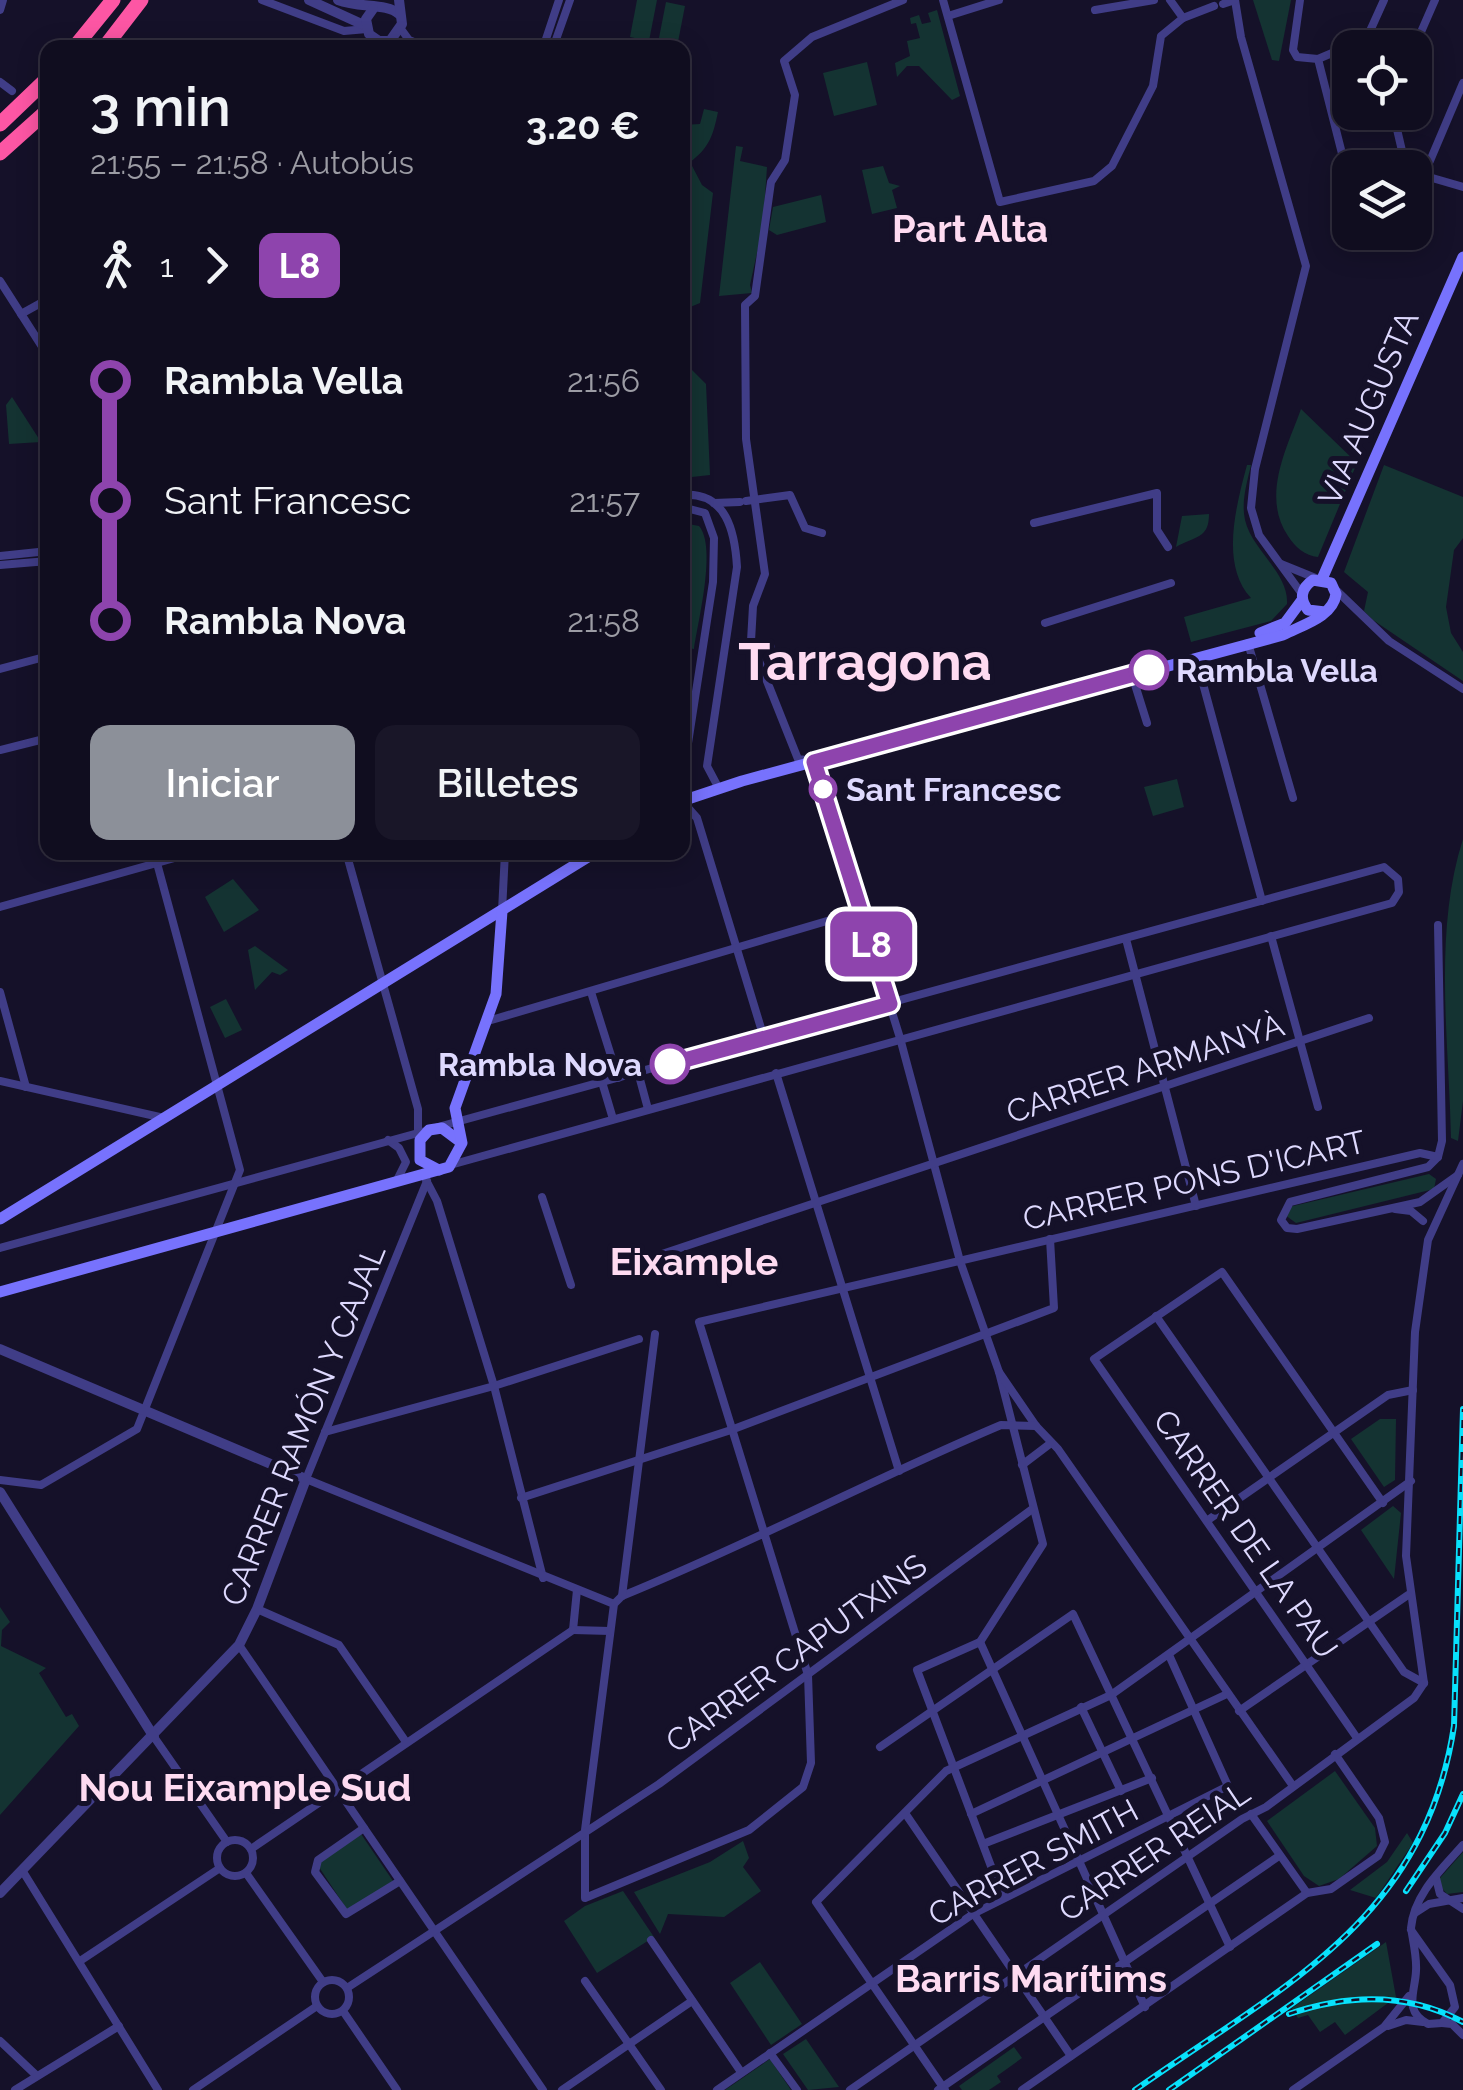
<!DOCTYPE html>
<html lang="es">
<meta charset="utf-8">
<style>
:root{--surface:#100d1f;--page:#191628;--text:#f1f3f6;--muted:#9c9ca4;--line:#302d3d;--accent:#8c9099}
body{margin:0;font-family:Raleway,sans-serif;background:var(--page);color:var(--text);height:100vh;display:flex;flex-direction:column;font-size:38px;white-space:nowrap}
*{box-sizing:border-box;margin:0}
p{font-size:32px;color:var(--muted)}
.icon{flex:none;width:55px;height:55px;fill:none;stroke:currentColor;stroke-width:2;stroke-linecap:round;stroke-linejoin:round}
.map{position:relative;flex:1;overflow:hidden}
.sheet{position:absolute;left:40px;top:40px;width:650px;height:820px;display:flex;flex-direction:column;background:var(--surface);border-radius:20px;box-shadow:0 5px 25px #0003,0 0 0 2px var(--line)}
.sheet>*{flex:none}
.badge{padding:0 20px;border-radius:15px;font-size:35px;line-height:65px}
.fabs{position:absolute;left:1332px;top:30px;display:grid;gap:20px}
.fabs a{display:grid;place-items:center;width:100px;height:100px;border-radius:20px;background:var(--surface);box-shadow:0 5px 25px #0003,0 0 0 2px var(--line);font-size:50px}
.map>.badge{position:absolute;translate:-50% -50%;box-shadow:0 0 0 5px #fff}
.legs{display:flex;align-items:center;gap:15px;height:110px;padding:0 50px;font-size:32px}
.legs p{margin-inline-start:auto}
.overview{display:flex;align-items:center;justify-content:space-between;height:170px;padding:0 50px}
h1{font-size:55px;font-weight:600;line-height:75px}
.cta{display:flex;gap:20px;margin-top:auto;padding:20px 50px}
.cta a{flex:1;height:115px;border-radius:20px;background:var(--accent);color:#fff;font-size:40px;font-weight:600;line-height:115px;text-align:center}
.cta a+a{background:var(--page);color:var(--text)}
ul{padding:0 50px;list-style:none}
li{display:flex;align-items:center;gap:35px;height:120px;font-size:38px}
li i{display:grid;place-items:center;width:15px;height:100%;margin:0 12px;background:currentColor}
li i::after{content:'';width:25px;height:25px;margin:-12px;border:8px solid;border-radius:50%;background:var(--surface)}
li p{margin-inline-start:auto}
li:first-child i{background:linear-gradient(#0000 50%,currentColor 0)}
li:last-child i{background:linear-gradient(currentColor 50%,#0000 0)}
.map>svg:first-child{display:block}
.green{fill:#143332}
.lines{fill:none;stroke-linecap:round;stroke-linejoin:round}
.minor{stroke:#403d87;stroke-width:8}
.tertiary{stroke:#403d87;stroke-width:10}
.secondary{stroke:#7772fd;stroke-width:11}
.motorway{stroke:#fd56a4;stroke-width:15}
.rail-casing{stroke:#08e1fc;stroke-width:6}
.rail{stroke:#151129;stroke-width:2.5;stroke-dasharray:8;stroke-linecap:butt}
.line-1-casing{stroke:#fff;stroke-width:22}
.line-1{stroke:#8e44ad;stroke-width:15}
.stop-1-dot{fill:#fff;stroke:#8e44ad;stroke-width:5}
.labels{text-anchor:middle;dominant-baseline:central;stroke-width:10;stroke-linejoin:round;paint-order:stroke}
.street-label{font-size:32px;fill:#ded9fe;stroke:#151129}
.stop-label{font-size:32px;font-weight:bold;fill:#ded9fe;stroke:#151129;text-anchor:start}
.quarter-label{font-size:38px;font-weight:bold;fill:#fedbf1;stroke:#151129}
.town-label{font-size:52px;font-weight:bold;fill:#fedbf1;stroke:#151129}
</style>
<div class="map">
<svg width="1463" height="2090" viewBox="0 0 1463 2090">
<rect width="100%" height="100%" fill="#151129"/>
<g class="green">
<path d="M637 0H657L649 41 630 37Z"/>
<path d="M1253 0H1291L1279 61 1272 60Z"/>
<path d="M666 2 685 6 677 47 658 43Z"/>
<path d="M937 10 960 96 952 100 919 66H907L897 77 895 63 910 56 907 41 920 38 916 23 911 24 910 18 919 15 922 24 931 22 928 13Z"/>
<path d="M867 62 877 105 834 116 823 73Z"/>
<path d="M704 109 718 112C713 136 709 148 690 162L702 185 713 193 700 303 683 310V125L700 124Z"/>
<path d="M736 146 743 147 740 161 767 167 763 225 750 285 752 293 719 296Z"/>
<path d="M883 166 889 183 900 186 892 190 897 208 872 214 862 170Z"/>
<path d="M821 195 826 222 777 235 769 230 773 207Z"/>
<path d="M682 346 688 366 706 384 710 475 683 478Z"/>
<path d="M12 397 41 442 9 444 6 405Z"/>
<path d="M1301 409 1357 463 1318 557C1305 556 1295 547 1288 536 1261 496 1287 448 1301 409Z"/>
<path d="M1247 465H1251C1247 483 1241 501 1245 520 1252 550 1289 573 1287 604L1271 621 1191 642 1184 617 1251 598C1220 565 1236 506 1247 465Z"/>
<path d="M1384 465 1463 497V538L1454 550 1446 607 1451 633 1463 652V681L1373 620 1364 611 1368 592 1344 572Z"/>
<path d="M1209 514C1209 539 1195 536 1176 547L1182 516Z"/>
<path d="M683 523 699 526C717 547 698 621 694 649L683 647Z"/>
<path d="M1177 779 1184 807 1153 816 1144 787Z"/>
<path d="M1463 839V1101L1458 1141 1451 1138C1449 1041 1433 932 1463 839Z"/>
<path d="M233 879 259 910 224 932 205 897Z"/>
<path d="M255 946 288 970 280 975 272 972 255 990 248 950Z"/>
<path d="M226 999 242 1030 225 1038 210 1007Z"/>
<path d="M1429 1174 1436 1179 1434 1189 1296 1223 1285 1215 1289 1207Z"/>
<path d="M1380 1419H1396L1395 1480 1384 1487 1351 1439Z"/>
<path d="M1393 1506 1401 1513 1394 1579 1361 1530Z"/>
<path d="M0 1607 10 1622 2 1630 1 1646 46 1668 39 1673 66 1717 72 1714 79 1726 0 1815Z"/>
<path d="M1335 1771 1375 1828 1377 1846 1339 1879 1319 1886 1304 1876 1267 1821Z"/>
<path d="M1407 1833 1413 1843 1376 1898 1350 1890 1387 1862Z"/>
<path d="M361 1834 393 1881 348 1911 317 1864Z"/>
<path d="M743 1841 749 1858 743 1867 761 1891 724 1917 668 1914 660 1934 634 1892 710 1862Z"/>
<path d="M1463 1852V1892L1447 1894 1440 1886V1878Z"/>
<path d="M623 1891 654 1937 597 1973 564 1921 585 1906Z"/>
<path d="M1386 1942 1396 1997 1345 2035 1335 2022 1320 2032 1308 2015 1298 2018 1292 2008Z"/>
<path d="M760 1962 802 2024 771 2045 730 1983Z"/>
<path d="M806 2039 839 2087 808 2090 783 2054Z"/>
<path d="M1014 2047 1022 2058 997 2076 1001 2082 989 2090H962L959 2086Z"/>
<path d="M770 2059 791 2090H725Z"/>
</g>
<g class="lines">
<g class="minor">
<path d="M262 0 344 31 367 29"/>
<path d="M903 0 812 37 784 61 795 95 785 160 771 182 755 296 745 305 746 439 765 574 753 606 751 641 798 759 814 761 900 1038 960 1261 999 1372 1043 1544 980 1642 917 1670 1003 1898"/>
<path d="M943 0 1000 202 1094 181 1112 166 1153 86 1161 36 1183 18 1214 6"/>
<path d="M1170 0 1183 18"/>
<path d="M1235 0 1241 37 1306 266 1255 469 1251 508 1259 535 1302 594"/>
<path d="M1300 0 1293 50 1297 57 1318 59 1350 185"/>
<path d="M1223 4 1235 0"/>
<path d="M0 10 3 0"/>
<path d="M1095 10 1154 0"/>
<path d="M948 16 999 0"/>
<path d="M401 29 409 40 428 48"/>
<path d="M543 48 559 0"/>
<path d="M553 48 570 0"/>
<path d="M1375 48 1370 31 1384 0"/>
<path d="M1414 48 1435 0"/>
<path d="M1318 59 1372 36"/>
<path d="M0 82 12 91"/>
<path d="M1393 112 1406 168"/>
<path d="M1415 173 1463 187"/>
<path d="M1424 175 1463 83"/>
<path d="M0 281 48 356"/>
<path d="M21 314 48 299"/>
<path d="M682 495C727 491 735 533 737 567L707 766 716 783"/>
<path d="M746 501 790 495 805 528 822 533"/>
<path d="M714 503 740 502"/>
<path d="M682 507 705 513 714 538 713 582 682 782"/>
<path d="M1034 523 1157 493V530L1168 547"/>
<path d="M0 556 48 551"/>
<path d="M1281 564 1318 579"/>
<path d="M0 565 48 561"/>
<path d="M1337 591 1389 641 1463 689"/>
<path d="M1045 623 1171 583"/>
<path d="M1248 643 1293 798"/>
<path d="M754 652 771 647"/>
<path d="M1196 658 1262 901"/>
<path d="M0 669 48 656"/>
<path d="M1132 675 1147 723"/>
<path d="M0 750 48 738"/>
<path d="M682 801 697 818 764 1038"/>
<path d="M346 852 418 1109V1133"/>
<path d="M0 907 196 852"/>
<path d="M502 911 505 852"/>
<path d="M1438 925 1442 1141 1438 1157 1428 1167 1290 1202 1281 1220 1287 1228 1297 1229 1420 1202 1458 1175"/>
<path d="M1271 936 1318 1107"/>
<path d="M1126 939 1196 1206"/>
<path d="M0 992 26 1087"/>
<path d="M591 992 618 1078"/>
<path d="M488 1021 861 911"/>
<path d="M638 1072 648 1109"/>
<path d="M776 1073 899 1471"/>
<path d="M0 1081 164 1118"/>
<path d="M602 1082 613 1119"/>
<path d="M438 1127 1384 867 1398 879 1399 892 1392 903 454 1164"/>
<path d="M388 1140 399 1148 406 1162 397 1180"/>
<path d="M426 1180 437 1201 494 1386 543 1578"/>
<path d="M427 1181 306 1479 614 1604"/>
<path d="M542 1197 571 1285"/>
<path d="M1395 1209 1411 1211 1423 1221"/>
<path d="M0 1248 429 1130"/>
<path d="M659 1255 1369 1018"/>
<path d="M1156 1316 1404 1672 1424 1683"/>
<path d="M999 1372 1036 1426 1058 1449 1293 1786"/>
<path d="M1036 1426 1001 1425C873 1479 750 1544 622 1596L614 1604 585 1830V1898L749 1830 803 1787 811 1763 808 1675 699 1322 1420 1153 1438 1157"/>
<path d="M325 1432 494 1386 639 1339"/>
<path d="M1022 1465 1051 1443"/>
<path d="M0 1480 41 1485 137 1429 240 1170 154 852"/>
<path d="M521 1498 731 1430 1054 1308 1050 1239"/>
<path d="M1208 1520 1388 1395 1413 1390"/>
<path d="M622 1596 655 1334"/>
<path d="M257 1609 339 1645 406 1742"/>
<path d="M573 1630 577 1590"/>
<path d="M573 1630 610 1631"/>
<path d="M980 1642 1145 2007"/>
<path d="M239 1645 543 2090"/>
<path d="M1424 1683 1406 1556 1415 1332 1428 1240 1463 1164"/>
<path d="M1081 1707 1121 1791"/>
<path d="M1239 1711 1408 1595"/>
<path d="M154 1737 227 1842"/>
<path d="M1357 1738 1094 1359 1222 1272 1383 1503"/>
<path d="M880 1747 1073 1614 1230 1947"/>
<path d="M905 1813 1071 2056"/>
<path d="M971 1814 1227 1694"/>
<path d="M1251 1814 1307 1893 1331 1889 1378 1856 1385 1842 1379 1818 1335 1754"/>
<path d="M364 1828 318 1860 315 1872 346 1914 400 1881"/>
<circle cx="235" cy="1858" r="18"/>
<path d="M983 1844 1152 1778"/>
<path d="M251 1849 573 1630"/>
<path d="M22 1870 158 2090"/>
<path d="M246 1873 323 1982"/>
<path d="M1436 1878 1440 1894 1463 1909"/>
<path d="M1415 1913 1429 1904 1463 1898"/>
<path d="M1411 1930 1450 1985 1455 2007 1442 2023 1428 2024C1403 2011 1415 1993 1416 1971 1417 1957 1413 1941 1411 1928 1414 1894 1442 1869 1463 1845"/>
<path d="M651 1940 741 2072"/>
<path d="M80 1961 220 1868"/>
<circle cx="332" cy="1997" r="17"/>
<path d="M585 1981 661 2090"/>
<path d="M347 1988 659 1784 1031 1510"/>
<path d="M343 2011 397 2090"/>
<path d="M1442 2023 1452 2024 1463 2035"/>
<path d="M1388 2026 1406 2020 1423 2022"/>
<path d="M0 2041 37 2076"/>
<path d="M770 2053 797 2090"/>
<path d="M15 2090 119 2026"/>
<path d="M193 2090 317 2006"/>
<path d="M562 2090 692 2001"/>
<path d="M717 2090 973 1914 1228 1786 1169 1655"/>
<path d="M850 2090 1242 1819 1266 1807 1414 1698 1424 1683"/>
<path d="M938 2090 1279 1856"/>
<path d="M945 2090 816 1902 946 1771 1111 1695 1411 1481"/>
<path d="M1022 2090 1307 1893"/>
<path d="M1293 2090 1384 2027 1409 1996"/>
</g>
<g class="tertiary">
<path d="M309 0 366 26"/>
<path d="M338 0C359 8 387 3 399 14"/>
<path d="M373 9 366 19 369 34 379 41H390L402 24 399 0"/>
<path d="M0 1349 306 1479 257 1609 239 1645 0 1893"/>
<path d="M0 1492 154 1737"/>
</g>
<g class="secondary">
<path d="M1322 579 1463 257"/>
<path d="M1260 633 1285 623 1302 600"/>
<path d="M682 801 742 781 1283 635C1302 625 1333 617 1336 594L1331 583 1313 580C1301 588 1299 599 1308 610L1325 612"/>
<path d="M439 1170 420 1160V1140L429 1130 442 1128 458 1140"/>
<path d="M0 1219 596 852"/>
<path d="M0 1292 449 1167 462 1143 455 1108 496 994 502 911"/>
</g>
<g class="motorway">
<path d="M74 48 113 0"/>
<path d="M104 48 141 0"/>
<path d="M0 124 48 78"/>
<path d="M0 153 48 110"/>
</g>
<g class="rail-casing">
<g id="rail">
<path d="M1406 1891 1445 1833 1463 1794"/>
<path d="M1289 2014C1348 1994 1407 1992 1463 2022"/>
<path d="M1135 2090C1282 1986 1424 1922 1454 1726L1463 1409"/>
<path d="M1169 2090 1377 1944"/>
</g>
</g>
<use href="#rail" class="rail"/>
</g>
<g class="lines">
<g class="line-1-casing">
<path id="line-1" d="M670 1064 890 1004 814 762 1149 670"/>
</g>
<use href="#line-1" class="line-1"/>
</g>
<g class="stop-1-dot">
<circle cx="1149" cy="670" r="18"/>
<circle cx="823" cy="789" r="12"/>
<circle cx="670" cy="1064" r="18"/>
</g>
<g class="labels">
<g class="street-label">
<text transform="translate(1368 408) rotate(-67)">VIA AUGUSTA</text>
<text transform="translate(1145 1068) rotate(-18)">CARRER ARMANYÀ</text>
<text transform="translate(1194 1180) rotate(-13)">CARRER PONS D'ICART</text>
<text transform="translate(303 1425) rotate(-68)">CARRER RAMÓN Y CAJAL</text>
<text transform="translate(1246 1534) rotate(55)">CARRER DE LA PAU</text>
<text transform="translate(796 1653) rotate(-36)">CARRER CAPUTXINS</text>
<text transform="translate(1154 1851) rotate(-34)">CARRER REIAL</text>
<text transform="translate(1033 1862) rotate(-28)">CARRER SMITH</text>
</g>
<g class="stop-label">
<text x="1176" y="670">Rambla Vella</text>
<text x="846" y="789">Sant Francesc</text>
<text x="642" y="1064" text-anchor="end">Rambla Nova</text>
</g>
<g class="quarter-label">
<text x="970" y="228">Part Alta</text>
<text x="694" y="1261">Eixample</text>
<text x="245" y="1787">Nou Eixample Sud</text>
<text x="1031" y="1978">Barris Marítims</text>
</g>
<g class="town-label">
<text x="865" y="661">Tarragona</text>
</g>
</g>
</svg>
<div class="fabs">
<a><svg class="icon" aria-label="locate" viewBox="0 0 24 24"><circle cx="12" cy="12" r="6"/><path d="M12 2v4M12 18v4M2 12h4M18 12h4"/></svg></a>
<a><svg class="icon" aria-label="layers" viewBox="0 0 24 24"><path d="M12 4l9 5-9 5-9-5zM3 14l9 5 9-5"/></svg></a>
</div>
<b class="badge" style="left:871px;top:944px;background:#8e44ad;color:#fff">L8</b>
<section class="sheet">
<div class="overview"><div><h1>3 min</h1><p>21:55 – 21:58 · Autobús</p></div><b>3.20 €</b></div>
<div class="legs"><svg class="icon" aria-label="walk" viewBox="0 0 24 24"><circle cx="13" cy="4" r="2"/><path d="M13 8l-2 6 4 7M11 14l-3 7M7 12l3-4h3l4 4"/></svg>1<svg class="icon" aria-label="forward" viewBox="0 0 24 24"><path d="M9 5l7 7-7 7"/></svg><b class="badge" style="background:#8e44ad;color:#fff">L8</b></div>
<ul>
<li><i style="color:#8e44ad"></i><b>Rambla Vella</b><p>21:56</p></li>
<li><i style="color:#8e44ad"></i><span>Sant Francesc</span><p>21:57</p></li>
<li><i style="color:#8e44ad"></i><b>Rambla Nova</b><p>21:58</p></li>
</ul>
<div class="cta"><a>Iniciar</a><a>Billetes</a></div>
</section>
</div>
